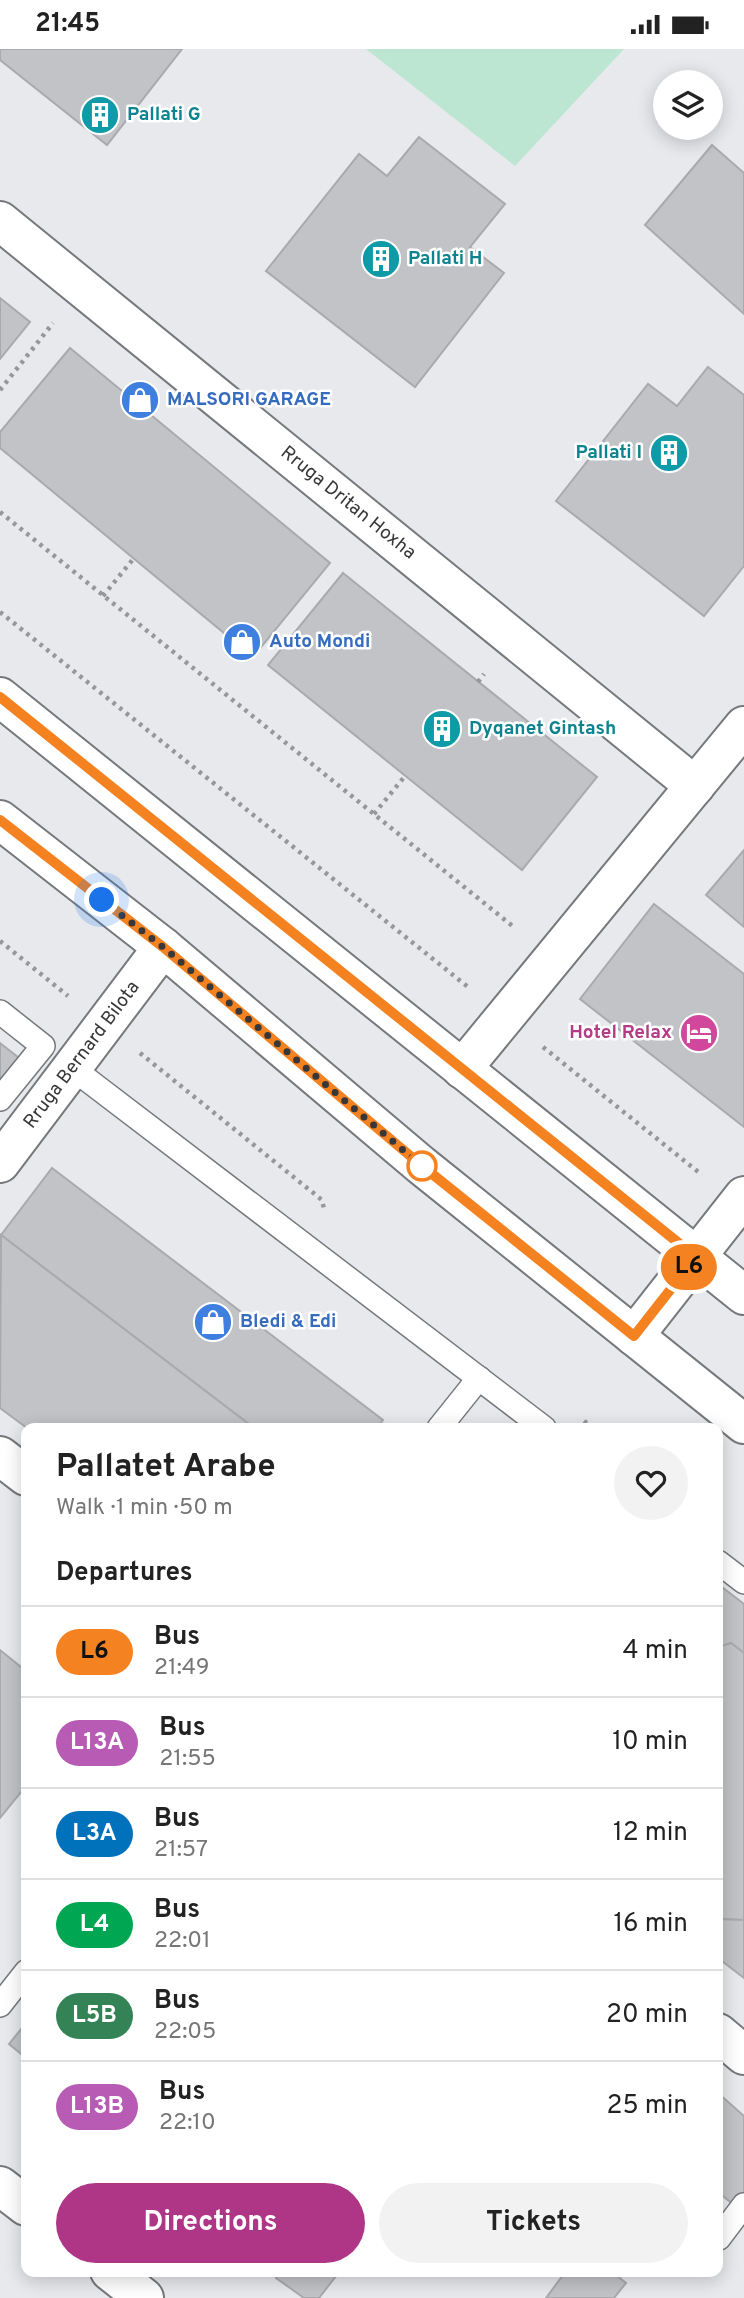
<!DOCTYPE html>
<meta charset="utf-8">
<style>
:root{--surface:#fff;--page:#f2f2f2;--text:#222;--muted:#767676;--line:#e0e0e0;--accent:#af3587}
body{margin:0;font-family:Overpass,sans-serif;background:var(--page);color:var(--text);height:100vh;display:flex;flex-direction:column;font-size:26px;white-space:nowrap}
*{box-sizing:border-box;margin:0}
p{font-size:23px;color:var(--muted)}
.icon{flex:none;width:38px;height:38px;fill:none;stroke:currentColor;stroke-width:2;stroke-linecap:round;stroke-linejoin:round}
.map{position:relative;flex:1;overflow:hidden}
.sheet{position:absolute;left:21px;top:1374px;width:702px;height:854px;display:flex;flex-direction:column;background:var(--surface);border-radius:14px;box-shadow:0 4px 18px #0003}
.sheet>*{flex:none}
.badge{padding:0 14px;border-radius:23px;font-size:24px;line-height:46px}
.tools{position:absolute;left:653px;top:21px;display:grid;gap:14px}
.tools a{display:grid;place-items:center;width:70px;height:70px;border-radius:50%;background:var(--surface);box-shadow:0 4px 18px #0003;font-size:35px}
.you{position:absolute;width:35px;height:35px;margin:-18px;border:5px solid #fff;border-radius:50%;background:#1a73e8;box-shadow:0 0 0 10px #1a73e833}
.map>.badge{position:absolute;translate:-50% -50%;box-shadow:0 0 0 4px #fff}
h2{padding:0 35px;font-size:26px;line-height:63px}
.round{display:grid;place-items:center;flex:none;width:74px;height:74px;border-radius:37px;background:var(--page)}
.overview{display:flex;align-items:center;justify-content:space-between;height:119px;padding:0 35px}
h1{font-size:33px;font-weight:700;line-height:52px}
.primary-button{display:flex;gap:14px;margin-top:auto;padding:14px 35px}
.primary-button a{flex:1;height:80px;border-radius:42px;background:var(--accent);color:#fff;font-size:28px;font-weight:700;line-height:80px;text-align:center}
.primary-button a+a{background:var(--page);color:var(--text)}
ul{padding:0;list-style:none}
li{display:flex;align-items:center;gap:21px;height:91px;padding:0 35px;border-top:2px solid var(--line)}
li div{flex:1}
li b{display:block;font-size:26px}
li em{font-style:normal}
li .badge{min-width:77px;font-weight:700;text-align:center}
.status{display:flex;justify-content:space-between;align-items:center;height:49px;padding:0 35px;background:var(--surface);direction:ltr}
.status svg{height:19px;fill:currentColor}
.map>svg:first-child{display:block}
.green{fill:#bde6d2}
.building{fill:#c1c3c7;stroke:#a8aaad;stroke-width:2}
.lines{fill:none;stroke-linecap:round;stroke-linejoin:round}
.lane-casing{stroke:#76787b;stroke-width:26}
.street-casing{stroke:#76787b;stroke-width:42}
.secondary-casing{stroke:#76787b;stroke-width:42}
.primary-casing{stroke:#76787b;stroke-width:42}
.path{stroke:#96979b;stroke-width:4.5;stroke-dasharray:3.5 5;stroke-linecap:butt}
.lane{stroke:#fff;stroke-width:23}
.street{stroke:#fff;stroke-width:38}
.secondary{stroke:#fff;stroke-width:38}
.primary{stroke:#fff;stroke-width:38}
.line-casing{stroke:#fff;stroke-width:16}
.line{stroke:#f58220;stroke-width:10}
.walk{stroke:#38383a;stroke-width:7;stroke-dasharray:0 12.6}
.stop-dot{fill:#fff;stroke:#f58220;stroke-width:3.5}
.labels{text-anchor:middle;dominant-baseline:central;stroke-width:5;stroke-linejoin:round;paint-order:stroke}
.culture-label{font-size:19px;font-weight:bold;fill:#0d838f;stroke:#fff;text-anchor:start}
.shop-label{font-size:19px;font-weight:bold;fill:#366cbe;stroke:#fff;text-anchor:start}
.street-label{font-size:19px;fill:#38383a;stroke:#fff}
.hotel-label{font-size:19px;font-weight:bold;fill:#b23c85;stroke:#fff;text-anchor:end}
</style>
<div class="status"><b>21:45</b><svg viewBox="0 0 49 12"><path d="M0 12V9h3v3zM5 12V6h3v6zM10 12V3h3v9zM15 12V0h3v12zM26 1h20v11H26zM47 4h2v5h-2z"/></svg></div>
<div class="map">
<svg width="744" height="2249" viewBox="0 0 744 2249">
<rect width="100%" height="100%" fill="#e7e9ed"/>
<path class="green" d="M366 0H624L515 117Z"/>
<g class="building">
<path d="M0 0H182L107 96 0 11Z"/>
<path d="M419 88 505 155 470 198 504 224 415 338 266 222 359 105 387 127Z"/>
<path d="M712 96 744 124V265L645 176Z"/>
<path d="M0 249 30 273 0 310Z"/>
<path d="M70 299 330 514 253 608 0 399V383Z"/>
<path d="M708 318 744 346V517L704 567 556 452 648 335 677 357Z"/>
<path d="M343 524 597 728 522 821 268 616Z"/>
<path d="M744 801V878L706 846Z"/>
<path d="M654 855 744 925V1078L580 950Z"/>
<path d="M0 994 19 1009 0 1032Z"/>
<path d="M52 1119 383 1371 377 1379H254L1 1186Z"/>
<path d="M1 1186 254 1379H27L0 1359Z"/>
<path d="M718 1535 744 1555V1604L731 1594 718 1598Z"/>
<path d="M731 1594 744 1604V1871L718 1870V1598Z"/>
<path d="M0 1601 26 1622V1737L0 1769Z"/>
<path d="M718 1870 744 1871V1929L718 1909Z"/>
<path d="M26 1974V2009L9 1995Z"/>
<path d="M718 2044 744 2067V2144L734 2156 718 2143Z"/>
<path d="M281 2222H340L319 2249H304L276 2229Z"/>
<path d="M566 2222H611L626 2234 614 2249H546Z"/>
</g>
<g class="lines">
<g class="lane-casing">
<g id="lane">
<path d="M0 963 43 997 0 1050"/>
<path d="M72 1019 544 1379"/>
<path d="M439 1379 479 1329"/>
<path d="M718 1513 744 1533"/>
<path d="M0 1956 26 1923"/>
<path d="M719 2189 744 2156"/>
</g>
</g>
<g class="street-casing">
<g id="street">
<path d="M0 172 695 737"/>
<path d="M462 1020 744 677"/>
<path d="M0 1114 163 898"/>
<path d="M0 1407 26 1427"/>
<path d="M718 1984 744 2006"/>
<path d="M0 2137 26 2157"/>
<path d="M110 2222 144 2249"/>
</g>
</g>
<g class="secondary-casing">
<path id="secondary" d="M696 1208 744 1147"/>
</g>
<g class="primary-casing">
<g id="primary">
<path d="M0 648 744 1246"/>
<path d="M0 771 163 898 421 1116 744 1375"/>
<path d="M634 1287 696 1208"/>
</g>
</g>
<g class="path">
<path d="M0 341 53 274"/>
<path d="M0 463 515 879"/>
<path d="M103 547 134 509"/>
<path d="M0 563 468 938"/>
<path d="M478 633 484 625"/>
<path d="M374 765 405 727"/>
<path d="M0 892 68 947"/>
<path d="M543 998 702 1126"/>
<path d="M140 1004 322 1151 324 1160"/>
<path d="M584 1372 593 1379"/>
</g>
<use href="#lane" class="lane"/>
<use href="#street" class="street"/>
<use href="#secondary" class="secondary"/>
<use href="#primary" class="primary"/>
</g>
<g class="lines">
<g class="line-casing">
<path id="line" d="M0 648 696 1208 634 1287 421 1116 163 898 0 771"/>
</g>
<use href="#line" class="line"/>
<path class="walk" d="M102 851 163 898 422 1117"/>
</g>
<defs>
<g id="building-disc" transform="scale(2.0125)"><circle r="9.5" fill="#0f9aa8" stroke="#fff"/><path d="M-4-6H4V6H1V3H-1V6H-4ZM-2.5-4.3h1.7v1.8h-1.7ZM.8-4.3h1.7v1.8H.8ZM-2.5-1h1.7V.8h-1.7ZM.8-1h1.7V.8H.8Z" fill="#fff"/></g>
<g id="shop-disc" transform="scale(2.0125)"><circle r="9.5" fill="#3f7fe0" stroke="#fff"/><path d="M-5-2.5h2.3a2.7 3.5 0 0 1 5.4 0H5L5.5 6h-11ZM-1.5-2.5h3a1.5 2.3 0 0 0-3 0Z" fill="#fff"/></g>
<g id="hotel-disc" transform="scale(2.0125)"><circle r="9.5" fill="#d1479c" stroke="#fff"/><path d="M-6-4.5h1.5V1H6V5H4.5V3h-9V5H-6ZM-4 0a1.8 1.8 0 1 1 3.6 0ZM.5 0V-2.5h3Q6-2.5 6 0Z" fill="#fff"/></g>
</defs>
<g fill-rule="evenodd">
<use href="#building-disc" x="100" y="66"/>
<use href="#building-disc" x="381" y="210"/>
<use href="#shop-disc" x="140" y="351"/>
<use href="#building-disc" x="669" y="404"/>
<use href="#shop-disc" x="242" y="593"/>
<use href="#building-disc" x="442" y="680"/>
<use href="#hotel-disc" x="699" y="984"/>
<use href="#shop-disc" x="213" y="1273"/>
</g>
<circle class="stop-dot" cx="422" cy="1117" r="14"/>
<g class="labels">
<g class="culture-label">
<text x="127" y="66">Pallati G</text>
<text x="408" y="210">Pallati H</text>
<text x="642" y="404" text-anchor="end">Pallati I</text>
<text x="469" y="680">Dyqanet Gintash</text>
</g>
<g class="shop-label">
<text x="167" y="351">MALSORI GARAGE</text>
<text x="269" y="593">Auto Mondi</text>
<text x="240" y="1273">Bledi &amp; Edi</text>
</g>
<g class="street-label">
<text transform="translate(348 454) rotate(39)">Rruga Dritan Hoxha</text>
<text transform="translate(82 1006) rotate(-53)">Rruga Bernard Bilota</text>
</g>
<g class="hotel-label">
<text x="672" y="984">Hotel Relax</text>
</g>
</g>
</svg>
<div class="tools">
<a><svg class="icon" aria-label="layers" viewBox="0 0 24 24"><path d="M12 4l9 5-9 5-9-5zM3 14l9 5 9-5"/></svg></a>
</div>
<div class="you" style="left:102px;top:851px"></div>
<b class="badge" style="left:689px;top:1218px;background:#f58220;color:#111">L6</b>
<section class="sheet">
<div class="overview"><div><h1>Pallatet Arabe</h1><p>Walk · 1 min · 50 m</p></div><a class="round"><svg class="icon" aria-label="heart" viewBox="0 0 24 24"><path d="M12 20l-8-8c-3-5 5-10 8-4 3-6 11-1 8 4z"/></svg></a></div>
<h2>Departures</h2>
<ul>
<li><span class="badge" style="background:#f58220;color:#111">L6</span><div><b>Bus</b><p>21:49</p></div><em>4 min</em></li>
<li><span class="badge" style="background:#b75bb4;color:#fff">L13A</span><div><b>Bus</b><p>21:55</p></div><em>10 min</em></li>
<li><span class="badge" style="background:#0072bc;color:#fff">L3A</span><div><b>Bus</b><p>21:57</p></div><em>12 min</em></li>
<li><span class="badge" style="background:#00a651;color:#fff">L4</span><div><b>Bus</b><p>22:01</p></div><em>16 min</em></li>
<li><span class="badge" style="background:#348356;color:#fff">L5B</span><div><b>Bus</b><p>22:05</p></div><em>20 min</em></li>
<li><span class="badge" style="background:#b75bb4;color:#fff">L13B</span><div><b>Bus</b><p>22:10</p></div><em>25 min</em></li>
</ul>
<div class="primary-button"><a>Directions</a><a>Tickets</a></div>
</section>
</div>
